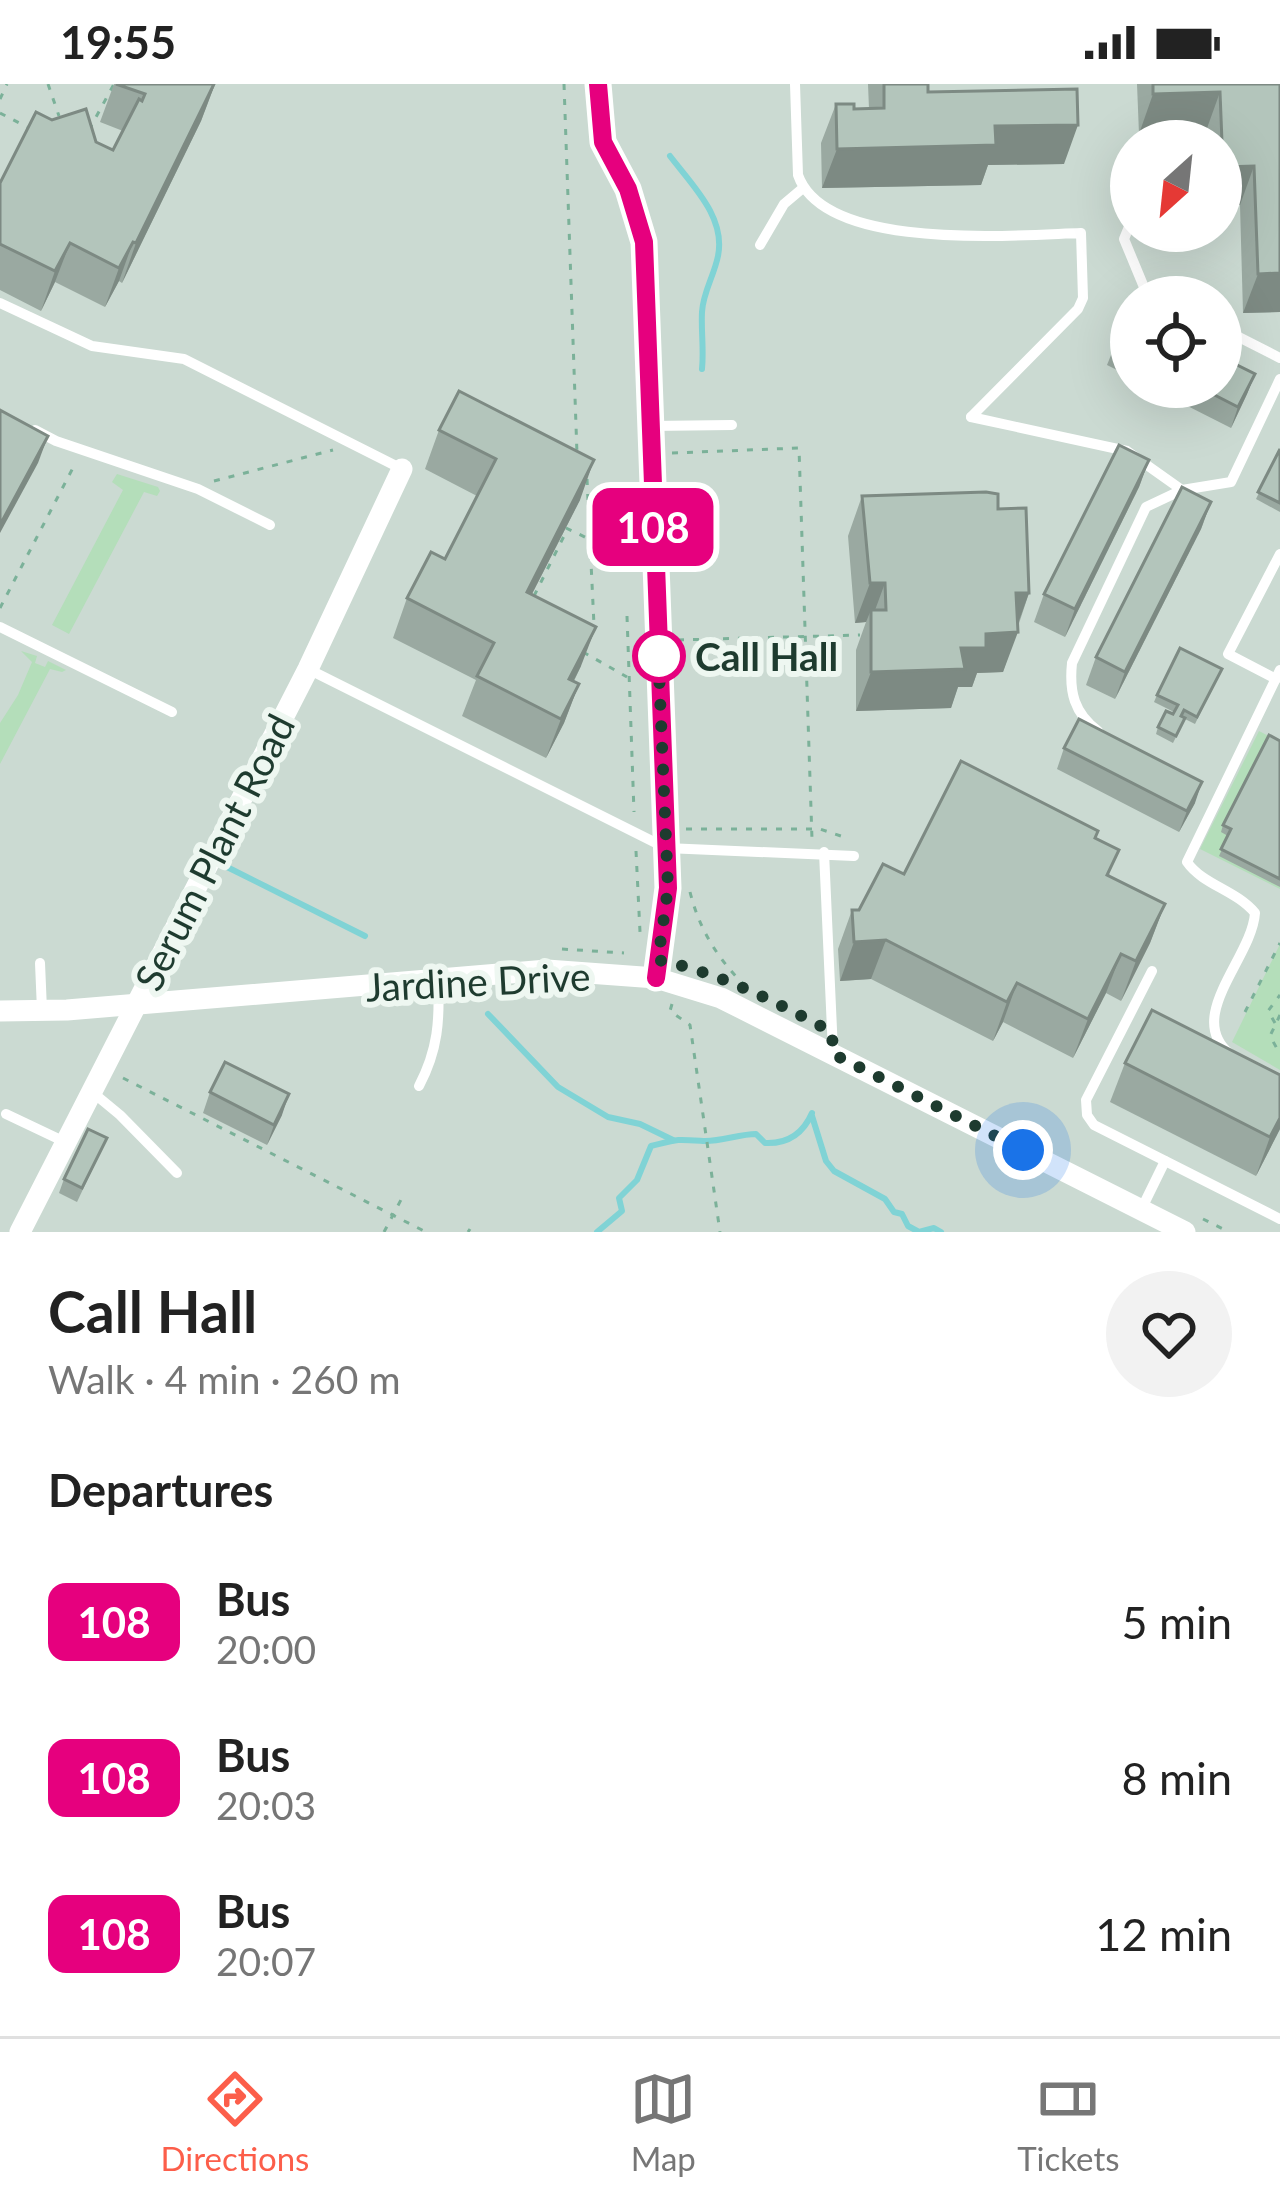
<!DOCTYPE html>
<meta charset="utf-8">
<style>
:root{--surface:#fff;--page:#f2f2f2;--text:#222;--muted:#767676;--line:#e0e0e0;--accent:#fc5e4a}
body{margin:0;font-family:Lato,sans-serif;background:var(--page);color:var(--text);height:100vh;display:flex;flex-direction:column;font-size:45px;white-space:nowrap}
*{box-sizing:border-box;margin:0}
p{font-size:39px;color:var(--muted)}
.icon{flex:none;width:66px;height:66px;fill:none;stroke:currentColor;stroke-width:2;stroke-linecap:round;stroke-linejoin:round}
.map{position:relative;height:1148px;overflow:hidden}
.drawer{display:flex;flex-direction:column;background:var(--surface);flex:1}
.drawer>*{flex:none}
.badge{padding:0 24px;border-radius:18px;font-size:42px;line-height:78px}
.needle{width:78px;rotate:207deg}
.buttons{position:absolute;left:1110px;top:36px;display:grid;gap:24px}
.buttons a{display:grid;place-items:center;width:132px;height:132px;border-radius:50%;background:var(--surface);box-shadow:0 12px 48px #0002;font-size:60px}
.you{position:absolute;width:60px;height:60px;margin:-30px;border:9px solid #fff;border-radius:50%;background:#1a73e8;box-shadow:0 0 0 18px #1a73e833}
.map>.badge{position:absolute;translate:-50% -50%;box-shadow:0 0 0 6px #fff}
h2{padding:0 48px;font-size:45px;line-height:108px}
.round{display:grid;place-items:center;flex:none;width:126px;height:126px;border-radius:63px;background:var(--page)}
.summary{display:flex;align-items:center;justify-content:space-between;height:204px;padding:0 48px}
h1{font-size:57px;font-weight:700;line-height:90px}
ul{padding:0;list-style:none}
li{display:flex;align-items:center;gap:36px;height:156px;padding:0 48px}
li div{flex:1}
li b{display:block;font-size:45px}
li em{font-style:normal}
li .badge{min-width:132px;font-weight:700;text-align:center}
.status{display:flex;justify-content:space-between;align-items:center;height:84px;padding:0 60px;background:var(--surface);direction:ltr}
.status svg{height:33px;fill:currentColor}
.dock{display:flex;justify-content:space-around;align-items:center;height:168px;border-top:3px solid var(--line);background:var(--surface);font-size:33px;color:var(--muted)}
.dock a{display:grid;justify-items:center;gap:6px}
.dock .current{color:var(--accent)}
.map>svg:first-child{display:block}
.built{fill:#cbdad2;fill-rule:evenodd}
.green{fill:#b4deba}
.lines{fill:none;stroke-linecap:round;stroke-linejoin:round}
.stream{stroke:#80d3d5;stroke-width:6}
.path{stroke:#7bb199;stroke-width:3;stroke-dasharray:6 9;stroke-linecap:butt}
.lane{stroke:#fff;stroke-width:10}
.street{stroke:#fff;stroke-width:21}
.wall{fill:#9aa9a1}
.shaded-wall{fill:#7d8a83}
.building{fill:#b3c5bb;stroke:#7d8a83;stroke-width:3}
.line-casing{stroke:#fff;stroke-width:27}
.line{stroke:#e6007e;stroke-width:18}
.walk{stroke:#1e3b2f;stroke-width:12;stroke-dasharray:0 21.6}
.stop-dot{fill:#fff;stroke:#e6007e;stroke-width:6}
.labels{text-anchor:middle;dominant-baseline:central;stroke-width:12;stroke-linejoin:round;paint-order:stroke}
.stop-label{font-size:39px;font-weight:bold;fill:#1e3b2f;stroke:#eef7f1;text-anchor:start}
.street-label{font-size:39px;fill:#1e3b2f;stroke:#eef7f1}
</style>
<div class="status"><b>19:55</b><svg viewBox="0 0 49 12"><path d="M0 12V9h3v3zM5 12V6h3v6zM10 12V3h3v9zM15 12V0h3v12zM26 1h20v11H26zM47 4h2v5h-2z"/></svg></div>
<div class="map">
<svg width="1280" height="1148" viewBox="0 0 1280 1148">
<rect width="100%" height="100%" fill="#ddebe3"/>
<path class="built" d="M0 0H1280V1148H0ZM1131 57H1221V147H1131ZM1131 213H1221V303H1131Z"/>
<g class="green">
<path d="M117 390 158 403 160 407 157 412 144 408 69 550 52 541 123 406 112 398Z"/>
<path d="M21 567 37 572 35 579 45 583 48 577 66 586 62 588 50 585 0 680V639L18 611 32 578Z"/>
<path d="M1259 647 1280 658V805L1200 765Z"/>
<path d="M1280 860V986L1232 958Z"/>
</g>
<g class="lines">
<g class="stream">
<path d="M670 72C692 101 726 133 718 172 714 192 703 208 702 228 701 247 704 266 702 285"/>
<path d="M223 781 365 852"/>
<path d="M488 930 558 1003 608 1033 640 1040 673 1056"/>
<path d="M812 1032 826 1077 834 1087 885 1115 894 1128 902 1130 908 1142 919 1148 934 1144 941 1148"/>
<path d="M597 1148 622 1127 619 1114 637 1096 651 1062C679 1055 675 1055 703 1057 720 1058 739 1050 756 1050L765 1059C787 1060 803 1050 812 1029"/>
</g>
<g class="path">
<path d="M48 0 59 32"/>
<path d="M564 0 577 370"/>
<path d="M0 15 7 0"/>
<path d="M0 29 27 43"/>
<path d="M89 46 114 0"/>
<path d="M672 369 799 364 812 755"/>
<path d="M587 395 594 541"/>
<path d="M214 397 333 366"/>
<path d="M566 444 589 455"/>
<path d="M534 512 568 444"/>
<path d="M0 524 76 378"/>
<path d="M627 532 634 728"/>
<path d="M678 556 860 551"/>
<path d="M583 568 627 593"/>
<path d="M686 745H820L847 754"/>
<path d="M636 767 640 848"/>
<path d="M690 808C700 847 717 873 744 901"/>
<path d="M562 865 624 869"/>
<path d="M672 920 670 927 690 941 720 1148"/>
<path d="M1245 928 1280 859"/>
<path d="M1280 931 1270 952 1280 970"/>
<path d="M1275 939 1268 927 1280 911"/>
<path d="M123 994 426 1148"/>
<path d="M1203 1135 1229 1148"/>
<path d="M384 1148 403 1112"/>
<path d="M468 1148 470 1145"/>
</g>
<g class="lane">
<path d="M795 0 798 91C825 168 1015 151 1081 149L1083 214 1078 225 971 333"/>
<path d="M1131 138 1124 155 1146 208 1156 213"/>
<path d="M760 161 784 120 803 104"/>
<path d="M0 219 92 262 184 275 402 385"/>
<path d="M1221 244 1280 274"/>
<path d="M971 333 1127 367 1182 406 1231 398 1280 295"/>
<path d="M650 342 732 341"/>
<path d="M35 346 56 357 198 405 270 441"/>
<path d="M0 543 172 628"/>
<path d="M308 585 666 764 854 772"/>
<path d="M1276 595 1228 570 1280 470"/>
<path d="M1098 647C1074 629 1069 608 1072 579L1146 423 1182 406"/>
<path d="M824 768 833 968"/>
<path d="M40 879 42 926"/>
<path d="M1152 887 1086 1016 1087 1031 1094 1041 1280 1135"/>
<path d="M1230 970C1184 933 1252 874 1255 829 1236 806 1203 801 1187 778L1280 586"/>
<path d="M419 1002C438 966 440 936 438 896"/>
<path d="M91 1007 120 1031 177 1089"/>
<path d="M6 1030 65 1058"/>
<path d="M1141 1126 1165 1077"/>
</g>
<g class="street">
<path d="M598 0 603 58 629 105 644 158 668 804 656 894"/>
<path d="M0 927 67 926 547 886 656 894 721 914 1185 1148"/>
<path d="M20 1148 308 585 402 385"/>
</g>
</g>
<g class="wall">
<path d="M114 0H215L201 37 122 199 119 197 105 223 55 198 41 227 0 206V99L96 58 113 66 123 47 100 38Z"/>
<path d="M868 0H928V8L1064 80 988 81 981 101 822 104 821 59 836 20 854 25H869Z"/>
<path d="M1137 0H1280V228L1243 229 1240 121 1221 122V57H1206V47L1139 50Z"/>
<path d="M1131 228V293L1107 281 1115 261Z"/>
<path d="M1255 290 1247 310 1231 344 1150 303H1221Z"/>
<path d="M439 346 580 416 532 510 581 582 574 597 579 600 564 639 546 674 462 632 476 596 393 554 407 514 445 475 477 412 425 385Z"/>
<path d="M1280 365V428L1256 415Z"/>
<path d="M1149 376 1139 403 1065 553 1034 538 1044 510Z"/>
<path d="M862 412 998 425 1029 509 1003 588 977 589 972 603H958L951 624 856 627V566L866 538 855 539 848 452Z"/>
<path d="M1211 418 1201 445 1115 615 1086 601 1096 573Z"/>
<path d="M1222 585 1195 640 1185 635 1173 659 1156 650 1158 643 1174 628 1154 618 1157 611Z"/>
<path d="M1280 657V803L1219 772 1228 752 1221 748 1223 741Z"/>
<path d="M1064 664 1195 719 1179 748 1057 685Z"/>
<path d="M1096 754 1110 792 1165 820 1150 859 1121 917 1106 909 1073 974 1003 938 993 957 871 895 840 897 838 865 852 826H859L904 790Z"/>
<path d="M1125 979 1280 991V1045L1256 1092 1110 1018Z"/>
<path d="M210 1008 282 1031 267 1061 203 1029Z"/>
<path d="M107 1054 77 1118 59 1109 64 1095Z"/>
</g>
<g class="shaded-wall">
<path d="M215 0 201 37 122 199 136 159Z"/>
<path d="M1220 8 1206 47 1139 50 1153 10Z"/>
<path d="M1078 41 1064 80 988 81 981 101 822 104 837 65 995 42Z"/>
<path d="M1254 82 1240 121 1221 122 1223 83Z"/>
<path d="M133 158 119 197 105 223 119 184Z"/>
<path d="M70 159 55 198 41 227 55 187Z"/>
<path d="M1280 189V228L1243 229 1258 190Z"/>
<path d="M1255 290 1247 310 1231 344 1238 323Z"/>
<path d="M48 352 38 379 0 449V441Z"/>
<path d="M594 376 580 416 513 547 527 508Z"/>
<path d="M1149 376 1139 403 1065 553 1075 525Z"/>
<path d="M1211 418 1201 445 1115 615 1125 588Z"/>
<path d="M870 499H885L871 537V526L866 538 855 539Z"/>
<path d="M1016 509H1029L1015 548Z"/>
<path d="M596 543 581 582 555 634 569 595Z"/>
<path d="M1018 548 1003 588 977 589 972 603H958L951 624 856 627 871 588 961 564 986 550Z"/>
<path d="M579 600 564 639 546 674 561 635Z"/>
<path d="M1202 698 1195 719 1179 748 1187 727Z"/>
<path d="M1165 820 1150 859 1121 917 1136 877Z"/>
<path d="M886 856 871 895 840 897 854 858Z"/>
<path d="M1121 870 1106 909 1073 974 1088 935Z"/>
<path d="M1017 899 1003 938 993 957 1007 918Z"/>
<path d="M289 1010 282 1031 267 1061 274 1041Z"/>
<path d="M1280 1034V1045L1256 1092 1270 1053Z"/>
</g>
<g class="building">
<path d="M116 0H214L136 159 133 158 119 184 70 159 55 187 0 160V99L36 28 52 36 86 25 96 58 113 66 139 15 142 17 145 10Z"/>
<path d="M884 0H928V8L1077 5 1078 41 995 42 996 61 837 65 836 20H854V25L884 24Z"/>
<path d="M1153 0H1280V189L1258 190 1254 82 1223 83 1220 8 1153 10Z"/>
<path d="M1131 228V269L1115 261Z"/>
<path d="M1221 273 1255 290 1238 323 1199 303H1221Z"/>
<path d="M459 307 594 376 527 508 596 543 569 595 579 600 561 635 477 592 494 559 407 514 431 468 445 475 496 375 439 346Z"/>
<path d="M0 326 48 352 0 441Z"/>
<path d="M1119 361 1149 376 1075 525 1044 510Z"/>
<path d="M1280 365V419L1258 408Z"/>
<path d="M1182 403 1211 418 1125 588 1096 573Z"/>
<path d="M986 408 998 410V425L1026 424 1029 509H1016L1018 548 986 550V564H961L965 585 871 588V526H886L885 499H870L862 412Z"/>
<path d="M1180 564 1222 585 1197 633 1184 626 1181 632 1185 634 1176 652 1158 643 1166 627 1173 630 1178 621 1157 611Z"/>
<path d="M1079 635 1202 698 1187 727 1064 664Z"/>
<path d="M1269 651 1280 657V795L1221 765 1231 745 1223 741Z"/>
<path d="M961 677 1098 747 1095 754 1119 766 1107 791 1165 820 1136 877 1121 870 1088 935 1017 899 1007 918 886 856 854 858 852 826H859L883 780 904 790Z"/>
<path d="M1152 926 1280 991V1034L1270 1053 1125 979Z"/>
<path d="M225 978 289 1010 274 1041 210 1008Z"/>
<path d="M88 1045 107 1054 82 1104 64 1095Z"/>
</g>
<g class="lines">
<g class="line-casing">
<path id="line" d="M598 0 603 58 628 105 644 158 668 804 656 894"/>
</g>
<use href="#line" class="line"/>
<path class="walk" d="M659 572 658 564 668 804 658 876C721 889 775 918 832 948L833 970 1023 1066"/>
</g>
<circle class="stop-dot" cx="659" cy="572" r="24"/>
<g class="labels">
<g class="stop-label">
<text x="695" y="572">Call Hall</text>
</g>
<g class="street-label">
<text transform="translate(214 768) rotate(-63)">Serum Plant Road</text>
<text transform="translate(478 897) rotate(-3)">Jardine Drive</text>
</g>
</g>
</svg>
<div class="buttons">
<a><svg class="needle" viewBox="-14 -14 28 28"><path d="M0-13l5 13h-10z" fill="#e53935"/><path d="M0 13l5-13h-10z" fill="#767676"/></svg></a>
<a><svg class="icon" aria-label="locate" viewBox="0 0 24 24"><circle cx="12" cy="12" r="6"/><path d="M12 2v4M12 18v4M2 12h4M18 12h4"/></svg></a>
</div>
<div class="you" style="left:1023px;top:1066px"></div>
<b class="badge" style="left:653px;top:443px;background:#e6007e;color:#fff">108</b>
</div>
<section class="drawer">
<div class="summary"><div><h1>Call Hall</h1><p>Walk · 4 min · 260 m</p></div><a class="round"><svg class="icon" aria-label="heart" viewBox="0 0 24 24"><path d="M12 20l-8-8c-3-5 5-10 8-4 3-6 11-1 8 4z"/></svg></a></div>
<h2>Departures</h2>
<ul>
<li><span class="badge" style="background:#e6007e;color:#fff">108</span><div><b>Bus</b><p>20:00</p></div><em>5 min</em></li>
<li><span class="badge" style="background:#e6007e;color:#fff">108</span><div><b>Bus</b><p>20:03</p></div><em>8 min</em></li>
<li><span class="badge" style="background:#e6007e;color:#fff">108</span><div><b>Bus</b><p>20:07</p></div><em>12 min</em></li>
</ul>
</section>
<nav class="dock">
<a class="current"><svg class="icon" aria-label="directions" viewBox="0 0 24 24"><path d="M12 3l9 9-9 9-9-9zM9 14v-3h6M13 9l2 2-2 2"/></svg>Directions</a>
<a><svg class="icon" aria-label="map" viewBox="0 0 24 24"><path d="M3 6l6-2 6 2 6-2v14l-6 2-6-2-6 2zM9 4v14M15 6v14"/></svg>Map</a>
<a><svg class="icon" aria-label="tickets" viewBox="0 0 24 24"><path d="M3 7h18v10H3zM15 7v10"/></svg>Tickets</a>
</nav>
